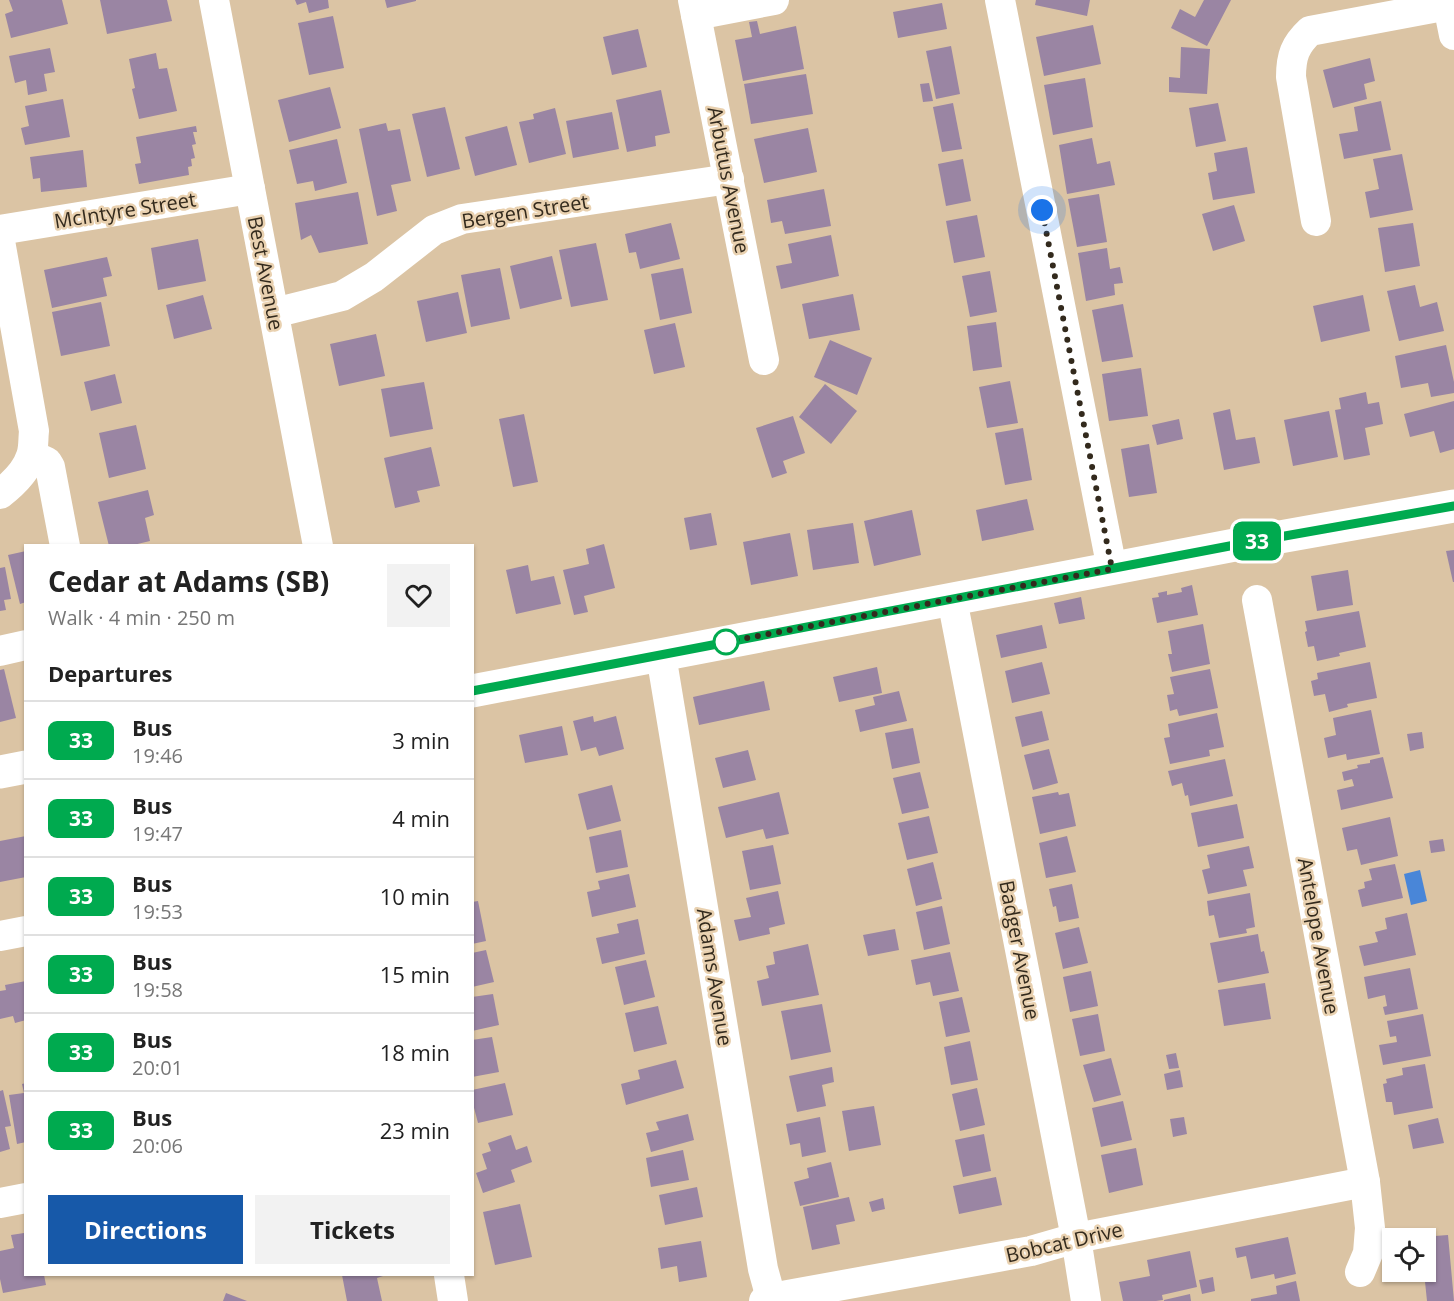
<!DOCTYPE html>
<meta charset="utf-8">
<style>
:root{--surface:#fff;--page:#f2f2f2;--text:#222;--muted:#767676;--line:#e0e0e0;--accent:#1759a9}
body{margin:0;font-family:"Open Sans",sans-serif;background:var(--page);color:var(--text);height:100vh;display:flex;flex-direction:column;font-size:22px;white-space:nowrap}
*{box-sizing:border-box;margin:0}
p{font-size:20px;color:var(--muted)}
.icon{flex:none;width:33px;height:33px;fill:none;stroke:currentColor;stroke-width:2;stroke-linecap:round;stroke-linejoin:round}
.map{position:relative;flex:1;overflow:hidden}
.sheet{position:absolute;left:24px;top:544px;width:450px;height:732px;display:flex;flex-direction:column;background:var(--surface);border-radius:0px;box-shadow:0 2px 4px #0004}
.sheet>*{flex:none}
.badge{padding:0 12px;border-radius:9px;font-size:21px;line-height:39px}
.controls{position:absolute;left:1382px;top:1228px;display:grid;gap:12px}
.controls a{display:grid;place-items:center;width:54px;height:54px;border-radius:0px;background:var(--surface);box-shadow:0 2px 4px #0004;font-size:30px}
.you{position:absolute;width:30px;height:30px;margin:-15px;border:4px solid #fff;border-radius:50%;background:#1a73e8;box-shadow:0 0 0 9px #1a73e833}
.map>.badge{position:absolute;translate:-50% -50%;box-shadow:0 0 0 3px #fff}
h2{padding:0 24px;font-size:22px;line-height:54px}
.round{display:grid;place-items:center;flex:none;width:63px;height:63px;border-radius:0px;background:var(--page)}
.summary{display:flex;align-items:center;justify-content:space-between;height:102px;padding:0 24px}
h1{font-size:28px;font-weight:700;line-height:45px}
.primary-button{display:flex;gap:12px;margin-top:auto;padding:12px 24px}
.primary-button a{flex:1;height:69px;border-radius:0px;background:var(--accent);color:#fff;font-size:24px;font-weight:700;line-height:69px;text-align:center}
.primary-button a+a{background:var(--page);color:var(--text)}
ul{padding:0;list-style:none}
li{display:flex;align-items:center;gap:18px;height:78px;padding:0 24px;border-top:2px solid var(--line)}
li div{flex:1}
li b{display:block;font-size:22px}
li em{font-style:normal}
li .badge{min-width:66px;font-weight:700;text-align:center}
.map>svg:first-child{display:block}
.water{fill:#4986d8}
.building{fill:#9a85a3}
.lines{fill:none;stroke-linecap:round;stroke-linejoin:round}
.minor{stroke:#fff;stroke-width:30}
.major{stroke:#fff;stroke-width:33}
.line-casing{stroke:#fff;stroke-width:14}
.line{stroke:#00aa4f;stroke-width:9}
.walk{stroke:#332a1d;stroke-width:6;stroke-dasharray:0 10.8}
.stop-dot{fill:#fff;stroke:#00aa4f;stroke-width:3}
.labels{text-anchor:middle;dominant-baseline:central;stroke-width:5;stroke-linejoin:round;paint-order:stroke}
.street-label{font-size:20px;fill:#332a1d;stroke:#e9d1b0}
</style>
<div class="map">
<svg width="1454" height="1301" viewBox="0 0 1454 1301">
<rect width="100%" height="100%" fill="#dbc4a4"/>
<path class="water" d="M1420 870 1427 901 1411 905 1404 874Z"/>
<g class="building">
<path d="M9 0H62L68 24 11 38 5 14 13 11Z"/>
<path d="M100 0H167L172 21 107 34Z"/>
<path d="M295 0H328L329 8 309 13 306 2 297 5Z"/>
<path d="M385 0H416V1L387 8Z"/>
<path d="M1036 0H1090L1087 16 1035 5Z"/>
<path d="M1204 0H1231L1207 46 1171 28 1180 9 1195 17Z"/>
<path d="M942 3 947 29 898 38 893 12Z"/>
<path d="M333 16 344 68 309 75 298 23Z"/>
<path d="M757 21 760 34 796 26 804 69 743 81 735 40 752 37 749 22Z"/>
<path d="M1093 25 1101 64 1044 76 1036 37Z"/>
<path d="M638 29 647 67 612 75 603 37Z"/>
<path d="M951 46 960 94 936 99 926 51Z"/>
<path d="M1181 47 1210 49 1207 94 1169 92V77L1180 78Z"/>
<path d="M50 48 55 72 44 74 47 91 28 95 26 80 15 83 9 56Z"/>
<path d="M156 53 159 69 167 68 177 111 139 119 132 89 135 88 129 59Z"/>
<path d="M1370 58 1375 81 1364 84 1367 99 1333 108 1323 70Z"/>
<path d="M806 74 813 114 751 124 744 84Z"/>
<path d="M1085 78 1093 127 1053 135 1044 85Z"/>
<path d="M929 83 933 101 923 102 920 84Z"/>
<path d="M330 87 341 128 289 142 278 100Z"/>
<path d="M661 90 670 133 655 136 656 146 627 152 616 100Z"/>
<path d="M63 99 70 137 25 145 21 128 29 126 25 106Z"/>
<path d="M1381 101 1391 150 1344 159 1339 134 1358 131 1354 107Z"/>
<path d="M953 103 962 149 942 152 933 107Z"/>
<path d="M1218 103 1226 141 1196 147 1189 108Z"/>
<path d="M445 107 460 169 427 177 412 114Z"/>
<path d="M555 108 566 154 529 163 519 122 534 119 533 114Z"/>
<path d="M612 112 619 149 573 158 566 121Z"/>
<path d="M386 123 388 131 400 129 411 181 391 185 397 211 377 216 359 129Z"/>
<path d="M196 126 197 132H193L196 144 192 145 195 158 191 159 192 166 188 167 189 175 139 184 135 164 141 163 136 137Z"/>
<path d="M507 126 517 165 475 176 465 137Z"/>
<path d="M808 128 817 172 764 183 754 139Z"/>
<path d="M1092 138 1097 164 1110 161 1115 185 1067 194 1059 145Z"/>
<path d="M337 139 347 183 315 191 313 181 297 184 289 150Z"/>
<path d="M1247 147 1255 193 1213 200 1208 173 1217 171 1214 153Z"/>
<path d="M83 150 87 187 41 192 40 178 33 179 30 157Z"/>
<path d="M1402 154 1413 210 1370 218 1365 192 1379 189 1373 159Z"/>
<path d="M963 159 971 201 946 206 938 164Z"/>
<path d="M824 189 831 226 785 234 782 221 771 223 767 200Z"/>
<path d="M358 192 368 244 319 253 311 235 301 240 295 203Z"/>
<path d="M1099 194 1107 242 1077 247 1068 199Z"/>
<path d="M1234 205 1245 241 1213 251 1202 214Z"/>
<path d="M977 215 985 257 954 263 946 221Z"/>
<path d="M671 223 680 259 640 269 636 252 629 253 625 234Z"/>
<path d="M1413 223 1420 266 1385 272 1378 228Z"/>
<path d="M831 235 839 276 781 289 776 266 792 263 788 244Z"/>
<path d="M198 239 206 281 158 290 151 248Z"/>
<path d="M596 243 608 300 571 307 559 250Z"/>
<path d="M1107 248 1110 269 1120 267 1123 283 1114 284 1115 295 1086 301 1078 253Z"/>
<path d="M552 256 562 299 520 309 510 266Z"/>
<path d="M107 257 112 276 103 278 107 296 52 308 44 270Z"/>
<path d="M500 268 510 319 471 327 461 275Z"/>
<path d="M683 268 692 313 660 320 651 274Z"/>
<path d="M990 271 997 312 970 317 962 276Z"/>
<path d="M1415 285 1420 307 1437 302 1444 331 1399 341 1387 291Z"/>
<path d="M458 292 467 333 426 342 417 301Z"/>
<path d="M853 294 860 330 809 339 802 304Z"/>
<path d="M203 295 212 329 174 339 166 305Z"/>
<path d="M1363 295 1370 331 1321 342 1313 306Z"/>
<path d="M101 302 110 346 61 356 52 312Z"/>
<path d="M1123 304 1133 357 1102 362 1092 310Z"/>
<path d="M996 322 1002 367 973 371 967 326Z"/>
<path d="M675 323 685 367 654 374 644 330Z"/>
<path d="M376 334 385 376 339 386 330 344Z"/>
<path d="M830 340 872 358 857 395 814 377Z"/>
<path d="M1446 345 1454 382V393L1431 397 1428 383 1401 388 1395 356Z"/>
<path d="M1141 368 1148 416 1109 421 1102 374Z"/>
<path d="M115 374 122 403 91 411 84 382Z"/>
<path d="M1010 381 1018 423 987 428 979 387Z"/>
<path d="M424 382 433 429 390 437 381 389Z"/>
<path d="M825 384 857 411 831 444 799 417Z"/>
<path d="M1366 392 1368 404 1379 402 1383 424 1365 428 1370 455 1344 460 1335 410 1341 409 1339 398Z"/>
<path d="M1454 401V449L1440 453 1434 431 1410 437 1404 414Z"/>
<path d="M1230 409 1236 440 1255 437 1260 463 1224 470 1213 413Z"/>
<path d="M1329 411 1338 457 1293 466 1284 420Z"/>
<path d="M524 414 538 482 513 487 499 419Z"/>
<path d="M793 416 805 453 783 461 787 473 772 478 756 428Z"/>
<path d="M1179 419 1183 439 1157 445 1152 425Z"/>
<path d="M136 425 146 469 109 478 99 433Z"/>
<path d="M1023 428 1032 480 1005 485 995 433Z"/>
<path d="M1149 444 1157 493 1129 497 1121 449Z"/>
<path d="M431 447 440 486 417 491 420 502 395 508 384 458Z"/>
<path d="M148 490 154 515 145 518 150 541 129 546H109L98 502Z"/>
<path d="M1027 499 1034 530 982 541 976 510Z"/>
<path d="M912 510 921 555 874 566 864 521Z"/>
<path d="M711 513 717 545 690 550 684 518Z"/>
<path d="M853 523 859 563 813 570 807 530Z"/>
<path d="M790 533 798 576 751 585 743 542Z"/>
<path d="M604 544 615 588 584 596 588 612 574 615 563 570 589 564 586 549Z"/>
<path d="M1454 550V582H1453L1446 551Z"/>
<path d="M26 551V602L20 604 8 555Z"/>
<path d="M528 565 531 581 554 576 561 604 516 614 506 570Z"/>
<path d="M5 567 11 599 4 600 6 610 0 611V568Z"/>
<path d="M1348 570 1353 605 1317 611 1311 576Z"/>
<path d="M1192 585 1198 615 1157 623 1152 598 1159 597 1158 593 1167 591V595L1182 592 1181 588Z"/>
<path d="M1081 597 1085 619 1059 624 1054 603Z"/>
<path d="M1359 611 1366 647 1339 653 1340 656 1317 661 1314 646 1308 647 1305 632 1307 631 1305 621Z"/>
<path d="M1203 624 1210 664 1172 672 1168 654H1172L1168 631Z"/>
<path d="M1042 625 1047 648 1001 658 996 635Z"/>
<path d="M1042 662 1050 694 1012 703 1005 671Z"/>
<path d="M1370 662 1377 698 1347 704 1348 707 1329 712 1325 694 1314 696 1311 681 1318 679 1317 673Z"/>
<path d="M877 667 882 693 839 702 833 677Z"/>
<path d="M4 669 16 718 0 722V670Z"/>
<path d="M1210 669 1218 708 1179 716 1177 709 1170 711 1167 695 1174 694 1170 677Z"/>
<path d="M764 681 770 710 699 725 693 697Z"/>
<path d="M899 691 907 721 860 732 855 710 875 705 873 697Z"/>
<path d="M1371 710 1380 754 1347 760 1346 754 1328 758 1324 738 1336 735 1333 718Z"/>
<path d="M1042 711 1049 740 1022 747 1015 717Z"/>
<path d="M1217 713 1224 747 1209 750 1210 756 1170 764 1164 738 1170 737 1168 724Z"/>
<path d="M593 716 594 722 616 716 624 749 599 756 596 747 581 751 573 721Z"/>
<path d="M562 726 568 755 525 763 519 735Z"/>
<path d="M913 728 920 763 892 769 885 733Z"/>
<path d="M1422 732 1424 748 1410 751 1407 734Z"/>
<path d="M1049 749 1058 783 1033 790 1024 755Z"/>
<path d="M748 750 756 780 723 788 715 758Z"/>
<path d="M1383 757 1393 798 1341 810 1337 790 1354 786 1352 779 1344 781 1342 772 1358 768 1357 765 1370 763V760Z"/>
<path d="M1225 759 1233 796 1190 806 1188 795 1185 796 1182 783 1172 786 1168 771Z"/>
<path d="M920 772 929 808 902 814 893 778Z"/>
<path d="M612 785 621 821 587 830 578 794Z"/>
<path d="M779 792 789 834 766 839 763 829 726 838 718 807Z"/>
<path d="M1058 792 1059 795 1069 793 1076 826 1040 834 1032 797Z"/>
<path d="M1237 804 1244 838 1198 847 1191 813Z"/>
<path d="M929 816 938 853 907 860 898 823Z"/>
<path d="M1390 817 1398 856 1361 865 1357 849 1347 851 1342 828Z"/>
<path d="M621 830 628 867 596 873 589 837Z"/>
<path d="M26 836V877L0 882V841Z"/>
<path d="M1067 836 1076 872 1046 878 1039 843Z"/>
<path d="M1443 839 1445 851 1431 853 1429 841Z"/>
<path d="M773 845 781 884 750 890 742 851Z"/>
<path d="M1249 846 1254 868 1243 870 1247 886 1208 894 1202 870 1210 868 1207 855Z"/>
<path d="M933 862 942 899 916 906 907 869Z"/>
<path d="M1395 864 1403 898 1362 907 1358 890 1365 888 1364 882 1372 880 1369 869Z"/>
<path d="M629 874 636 907 592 917 587 892 600 889 598 881Z"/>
<path d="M1072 884 1079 918 1059 922 1056 906 1053 907 1049 889Z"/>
<path d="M778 891 785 924 769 928 770 934 739 941 734 920 751 917 746 898Z"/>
<path d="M1250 893 1255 927 1246 929 1247 933 1219 938 1214 915 1209 916 1207 901Z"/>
<path d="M478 901 486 941 472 944V902Z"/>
<path d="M942 906 950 944 924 950 916 912Z"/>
<path d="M1407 913 1416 955 1364 966 1359 946 1378 942 1375 932 1387 929 1385 918Z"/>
<path d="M638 919 645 954 602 964 596 938 619 933 617 924Z"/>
<path d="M1079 927 1088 963 1063 969 1055 933Z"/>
<path d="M895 929 899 950 868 956 863 935Z"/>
<path d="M1258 934 1261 952 1264 951 1269 973 1218 983 1210 943Z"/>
<path d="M808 944 819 995 762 1006 757 981 769 978 766 966 775 964 773 952Z"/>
<path d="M486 950 494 982 472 987V953Z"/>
<path d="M950 952 959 991 933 996 930 982 916 985 911 960Z"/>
<path d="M646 960 655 997 624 1005 615 967Z"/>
<path d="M1410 968 1418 1009 1385 1015 1383 1007 1387 1006 1385 995 1368 999 1364 977Z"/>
<path d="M1091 971 1098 1006 1070 1012 1063 977Z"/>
<path d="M26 981V1020L15 1023 13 1016 0 1019V991L6 990 5 985Z"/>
<path d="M1265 983 1271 1019 1224 1026 1218 990Z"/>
<path d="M493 994 499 1025 472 1031V997Z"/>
<path d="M962 997 970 1032 946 1037 939 1002Z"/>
<path d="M822 1004 831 1052 791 1060 781 1011Z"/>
<path d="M658 1006 667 1044 634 1052 625 1013Z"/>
<path d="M1098 1014 1105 1051 1080 1056 1072 1019Z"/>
<path d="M1423 1014 1431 1056 1383 1065 1379 1045 1397 1042 1396 1036 1390 1037 1387 1021Z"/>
<path d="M492 1037 499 1072 472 1077V1040Z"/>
<path d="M970 1041 978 1080 951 1085 944 1047Z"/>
<path d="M1176 1053 1179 1068 1169 1069 1166 1055Z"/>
<path d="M1111 1058 1121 1095 1094 1102 1083 1065Z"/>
<path d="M676 1060 684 1088 626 1105 621 1084 640 1079 638 1070Z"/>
<path d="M1425 1064 1433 1108 1394 1115 1392 1102H1386L1383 1084 1387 1083 1386 1079 1403 1075 1402 1068Z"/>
<path d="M832 1067 834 1082 822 1085 826 1106 797 1112 789 1076Z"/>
<path d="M1180 1070 1183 1087 1167 1090 1164 1074Z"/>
<path d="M26 1083V1142L17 1144 9 1095 24 1093 22 1084Z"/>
<path d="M505 1083 513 1115 478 1123 472 1100V1090Z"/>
<path d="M977 1088 985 1125 960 1131 952 1094Z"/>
<path d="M3 1090 11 1126 5 1127 10 1149 0 1152V1091Z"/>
<path d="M1123 1101 1132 1140 1101 1147 1092 1108Z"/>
<path d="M874 1106 881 1145 849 1151 842 1111Z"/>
<path d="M688 1114 694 1140 651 1152 646 1133 659 1130 656 1122Z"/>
<path d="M820 1117 826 1152 802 1157 800 1143 790 1145 786 1124Z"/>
<path d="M1184 1117 1187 1134 1173 1137 1170 1119Z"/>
<path d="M1438 1118 1444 1143 1413 1149 1408 1125Z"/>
<path d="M984 1134 991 1171 963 1177 955 1140Z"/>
<path d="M511 1135 516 1150 527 1146 532 1162 511 1170 515 1182 483 1193 476 1173 487 1169 482 1154 491 1151 488 1143Z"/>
<path d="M1136 1148 1143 1185 1109 1193 1101 1155Z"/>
<path d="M683 1150 689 1180 651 1187 646 1158Z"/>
<path d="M831 1162 839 1197 800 1206 794 1182 809 1178 807 1168Z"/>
<path d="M996 1177 1002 1205 959 1214 953 1186Z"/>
<path d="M697 1187 703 1217 665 1225 659 1195Z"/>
<path d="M849 1197 855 1221 836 1225 840 1244 812 1250 803 1207Z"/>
<path d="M883 1198 885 1209 872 1212 869 1202Z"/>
<path d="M520 1204 532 1257 495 1265 483 1212Z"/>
<path d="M24 1233 26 1241V1275H44L46 1285 3 1293 0 1279V1251L14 1248 11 1235Z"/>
<path d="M1448 1235 1454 1301H1427L1424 1272H1425V1239H1421V1237Z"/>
<path d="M1288 1237 1296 1274 1275 1279 1274 1274 1251 1279 1246 1256 1237 1258 1235 1248Z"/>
<path d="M701 1241 707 1277 679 1282 677 1266 661 1269 658 1248Z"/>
<path d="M1190 1251 1197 1287 1162 1295 1163 1300 1156 1301H1123L1119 1282 1150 1276 1147 1260Z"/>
<path d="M342 1275H386L377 1278 382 1301H347Z"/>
<path d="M1213 1277 1215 1291 1202 1294 1199 1280Z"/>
<path d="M1296 1281 1300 1301H1251V1299L1277 1294 1276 1286Z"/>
<path d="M226 1293 247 1301H223Z"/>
<path d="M1190 1294 1191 1301H1164V1300Z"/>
</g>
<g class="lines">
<g class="minor">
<path d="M214 0 318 546"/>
<path d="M693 0 764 360"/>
<path d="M1000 0 1112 569"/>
<path d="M1447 0 1454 35"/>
<path d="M696 15 774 0"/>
<path d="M1316 221 1291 77C1291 56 1295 45 1310 31L1454 4"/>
<path d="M0 230 250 189"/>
<path d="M0 241 34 431C33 439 34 448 31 456 26 472 13 484 0 494"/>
<path d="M274 313 342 296 374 277 434 230 462 219 729 179"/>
<path d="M32 455 47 462 50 467 65 546"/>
<path d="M952 599 1076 1238 1086 1301"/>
<path d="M1257 600 1365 1182 1370 1228 1368 1253 1360 1272"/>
<path d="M0 651 26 645"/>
<path d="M661 655 763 1269 771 1298"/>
<path d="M0 936 26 931"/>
<path d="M0 1203 26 1198"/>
<path d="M449 1275 453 1301"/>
<path d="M764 1301 771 1298 1031 1251 1076 1238 1365 1182"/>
</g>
<g class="major">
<path d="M472 691 1240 544 1454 506"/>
<path d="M0 772 26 767"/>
</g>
</g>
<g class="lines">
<g class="line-casing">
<path id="line" d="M472 691 1240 544 1454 506"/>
</g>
<use href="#line" class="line"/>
<path class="walk" d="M726 642 1112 569 1042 210"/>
</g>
<circle class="stop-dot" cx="726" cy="642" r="12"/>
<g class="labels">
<g class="street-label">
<text transform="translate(729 180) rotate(79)">Arbutus Avenue</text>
<text transform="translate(125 210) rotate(-9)">McIntyre Street</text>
<text transform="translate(525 211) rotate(-9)">Bergen Street</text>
<text transform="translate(266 273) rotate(79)">Best Avenue</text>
<text transform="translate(1319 936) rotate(80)">Antelope Avenue</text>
<text transform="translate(1020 950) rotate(79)">Badger Avenue</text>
<text transform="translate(715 977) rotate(81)">Adams Avenue</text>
<text transform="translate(1064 1242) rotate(-13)">Bobcat Drive</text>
</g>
</g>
</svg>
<div class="controls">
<a><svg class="icon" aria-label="locate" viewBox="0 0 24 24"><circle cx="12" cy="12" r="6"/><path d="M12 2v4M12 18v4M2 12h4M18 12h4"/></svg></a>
</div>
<div class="you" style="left:1042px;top:210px"></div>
<b class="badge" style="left:1257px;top:541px;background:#00aa4f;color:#fff">33</b>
<section class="sheet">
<div class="summary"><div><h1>Cedar at Adams (SB)</h1><p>Walk · 4 min · 250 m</p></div><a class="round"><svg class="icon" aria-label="heart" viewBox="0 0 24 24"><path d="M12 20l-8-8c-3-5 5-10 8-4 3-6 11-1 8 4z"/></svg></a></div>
<h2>Departures</h2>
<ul>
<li><span class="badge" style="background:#00aa4f;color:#fff">33</span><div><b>Bus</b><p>19:46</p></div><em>3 min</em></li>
<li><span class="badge" style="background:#00aa4f;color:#fff">33</span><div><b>Bus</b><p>19:47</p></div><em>4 min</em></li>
<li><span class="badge" style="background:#00aa4f;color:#fff">33</span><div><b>Bus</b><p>19:53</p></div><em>10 min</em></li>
<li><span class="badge" style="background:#00aa4f;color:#fff">33</span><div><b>Bus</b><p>19:58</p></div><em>15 min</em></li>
<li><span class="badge" style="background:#00aa4f;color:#fff">33</span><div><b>Bus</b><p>20:01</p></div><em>18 min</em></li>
<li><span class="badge" style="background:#00aa4f;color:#fff">33</span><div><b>Bus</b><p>20:06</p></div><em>23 min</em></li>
</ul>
<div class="primary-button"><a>Directions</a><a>Tickets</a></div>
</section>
</div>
